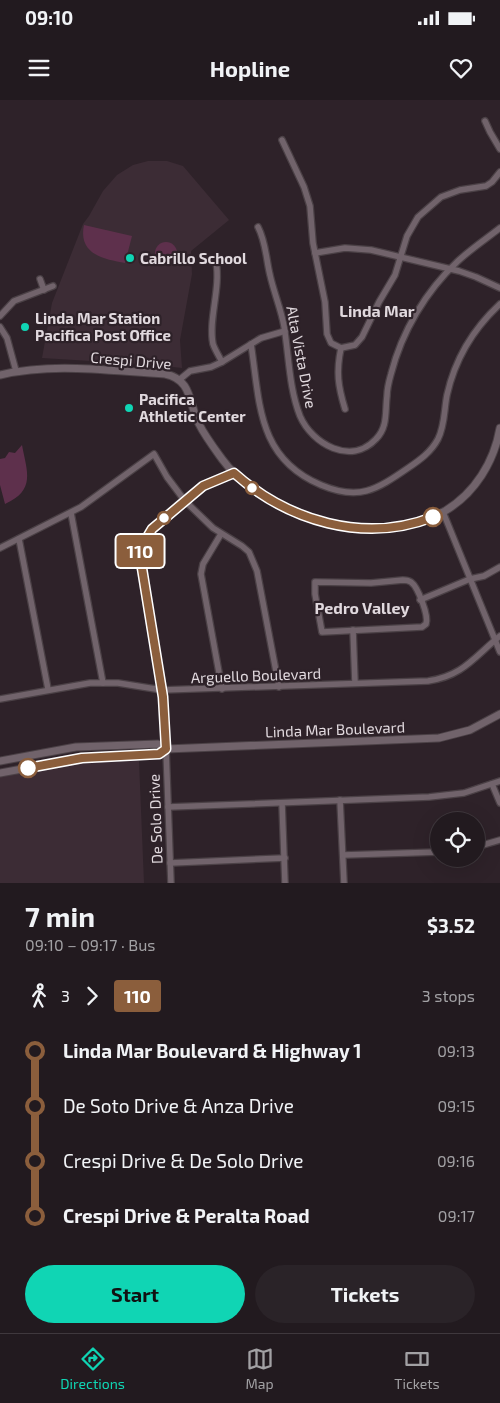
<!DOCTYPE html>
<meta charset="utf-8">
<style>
:root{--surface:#221a1f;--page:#2a2328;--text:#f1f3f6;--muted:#a2a1a4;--line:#3f383d;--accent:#10d5b4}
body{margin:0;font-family:"Exo 2",sans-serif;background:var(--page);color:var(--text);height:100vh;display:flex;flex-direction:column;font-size:19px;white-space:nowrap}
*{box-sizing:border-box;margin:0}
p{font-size:16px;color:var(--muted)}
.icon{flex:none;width:28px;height:28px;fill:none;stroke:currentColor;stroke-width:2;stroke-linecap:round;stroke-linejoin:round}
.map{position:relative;height:783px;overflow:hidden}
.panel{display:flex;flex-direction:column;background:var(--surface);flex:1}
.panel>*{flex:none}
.badge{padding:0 10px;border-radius:4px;font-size:18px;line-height:32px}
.controls{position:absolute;left:430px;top:712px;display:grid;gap:10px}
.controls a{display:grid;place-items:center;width:55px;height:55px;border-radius:50%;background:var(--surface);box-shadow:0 5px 20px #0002,0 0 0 1px var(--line);font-size:25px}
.map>.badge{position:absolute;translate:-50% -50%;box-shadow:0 0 0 2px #fff}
.legs{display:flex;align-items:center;gap:8px;height:55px;padding:0 25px;font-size:16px}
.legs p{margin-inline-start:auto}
.headline{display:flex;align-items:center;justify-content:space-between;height:85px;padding:0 25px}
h1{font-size:28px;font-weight:700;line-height:38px}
.action{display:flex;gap:10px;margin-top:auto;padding:10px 25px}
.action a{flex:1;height:58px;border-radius:30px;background:var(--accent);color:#111;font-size:20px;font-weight:700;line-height:58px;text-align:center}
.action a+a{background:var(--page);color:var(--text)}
ul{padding:0 25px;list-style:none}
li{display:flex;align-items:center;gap:18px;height:55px;font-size:19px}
li i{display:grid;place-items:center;width:8px;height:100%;margin:0 6px;background:currentColor}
li i::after{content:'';width:12px;height:12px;margin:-6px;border:4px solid;border-radius:50%;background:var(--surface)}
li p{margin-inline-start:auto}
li:first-child i{background:linear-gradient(#0000 50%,currentColor 0)}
li:last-child i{background:linear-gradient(currentColor 50%,#0000 0)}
.status{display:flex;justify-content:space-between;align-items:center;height:35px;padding:0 25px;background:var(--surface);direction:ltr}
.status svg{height:14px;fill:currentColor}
header{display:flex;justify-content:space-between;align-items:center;height:65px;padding:0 25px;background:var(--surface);font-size:22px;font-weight:700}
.dock{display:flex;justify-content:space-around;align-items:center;height:70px;border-top:1px solid var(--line);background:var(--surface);font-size:14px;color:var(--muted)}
.dock a{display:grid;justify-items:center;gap:2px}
.dock .current{color:var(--accent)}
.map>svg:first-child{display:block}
.built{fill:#3c2c35}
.green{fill:#5e304c}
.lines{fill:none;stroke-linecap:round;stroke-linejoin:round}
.minor-casing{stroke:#4b4146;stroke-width:8}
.tertiary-casing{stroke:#4b4146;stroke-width:9}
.minor{stroke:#71636b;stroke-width:5.5}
.tertiary{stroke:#71636b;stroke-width:7}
.line-1-casing{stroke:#fff;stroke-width:11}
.line-1{stroke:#8b5e3c;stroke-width:8}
.poi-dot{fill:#10d5b4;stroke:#2e2229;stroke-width:2}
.stop-1-dot{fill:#fff;stroke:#8b5e3c;stroke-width:2.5}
.labels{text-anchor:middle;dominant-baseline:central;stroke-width:4.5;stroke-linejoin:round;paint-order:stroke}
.poi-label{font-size:15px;font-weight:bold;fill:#e1d9de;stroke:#2e2229;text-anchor:start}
.street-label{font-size:15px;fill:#e1d9de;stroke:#2e2229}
.neighbourhood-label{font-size:16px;font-weight:bold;fill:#e1d9de;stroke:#2e2229}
</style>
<div class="status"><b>09:10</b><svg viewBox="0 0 49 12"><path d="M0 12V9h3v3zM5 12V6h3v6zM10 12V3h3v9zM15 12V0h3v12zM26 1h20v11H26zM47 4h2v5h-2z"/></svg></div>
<header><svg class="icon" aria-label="menu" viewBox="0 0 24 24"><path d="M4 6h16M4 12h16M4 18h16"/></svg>Hopline<svg class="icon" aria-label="heart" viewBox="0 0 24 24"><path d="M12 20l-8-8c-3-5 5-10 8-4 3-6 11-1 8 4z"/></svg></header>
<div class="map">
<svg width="500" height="783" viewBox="0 0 500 783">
<rect width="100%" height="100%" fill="#2e2229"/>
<g class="built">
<path d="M148 61H167L183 66 229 120 191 151 192 174 180 240 182 268 156 265 42 258 52 203 83 124 89 116 103 91 117 75 133 65Z"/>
<path d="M129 657 139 661 144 783H0V674L92 659Z"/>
</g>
<g class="green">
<path d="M84 125 132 136 125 163C103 159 78 154 84 125Z"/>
<circle cx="166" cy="153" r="11"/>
<path d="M22 345C27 372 36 390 5 404L0 385V359L5 358 9 352 15 353Z"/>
</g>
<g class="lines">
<g class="minor-casing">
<g id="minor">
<path d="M485 21 490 32 500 49"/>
<path d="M282 40 304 87 310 106 313 143 325 202 327 234 331 243 341 248 355 245 362 237 379 202 395 175 407 136 418 117 441 97 460 90 486 86 492 82 500 72"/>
<path d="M258 127C266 142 266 159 270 175 274 193 281 209 284 226 289 256 289 288 300 316 312 344 351 366 376 339 388 327 385 312 387 296 387 289 389 281 391 274 402 231 426 191 458 161 471 149 486 139 500 128"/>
<path d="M315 153 345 148 371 150 459 171 476 177 500 188"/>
<path d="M216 162C221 188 208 220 213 244 215 250 219 256 222 262"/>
<path d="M40 179 44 190"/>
<path d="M0 216 14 201 53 186"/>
<path d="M0 227 7 238 16 271"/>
<path d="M251 244C260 303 257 358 321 385 359 401 376 390 408 368 420 360 431 352 438 339 445 325 444 310 447 295 455 259 473 229 500 204"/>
<path d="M341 248C336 272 338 286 345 309"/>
<path d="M179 280 190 271 211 267 222 262 261 238 285 231"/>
<path d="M443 412 500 552"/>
<path d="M71 413 103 583"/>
<path d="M221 434 203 464 201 474 222 589"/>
<path d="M19 439 48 589"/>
<path d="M0 448 81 407 154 354 167 377 185 401 213 428 242 446 249 452 257 471 279 587"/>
<path d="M403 480C407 480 408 480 411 482 418 487 429 516 426 524L422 527 322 532 315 494V482L371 483Z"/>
<path d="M420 500 470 479 484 476 500 467"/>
<path d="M353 530 355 583"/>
<path d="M0 599 90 583H118L162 590 428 581C463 576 474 557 500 536"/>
<path d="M166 649 171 783"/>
<path d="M492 684 500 703"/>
<path d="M340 700 344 783"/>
<path d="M282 703 285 783"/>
<path d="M168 707 429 697 464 693 500 681"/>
<path d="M476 747 500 740"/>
<path d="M343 755 439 752"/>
<path d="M170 763 285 758"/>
</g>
</g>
<g class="tertiary-casing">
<g id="tertiary">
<path d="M0 275C54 262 110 271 165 274 193 280 188 303 199 324 205 336 214 348 222 359 245 391 299 419 338 426 372 432 414 428 445 411 475 393 494 362 500 328"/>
<path d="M166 649 163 597 141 469C140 461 139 454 141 446 147 431 190 393 205 385 214 380 225 377 234 373"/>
<path d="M0 661 76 647 158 644 166 649"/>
<path d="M0 673 82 658 159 654 166 649 439 638 470 630 500 614"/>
</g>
</g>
<use href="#minor" class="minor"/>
<use href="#tertiary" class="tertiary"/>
</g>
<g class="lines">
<g class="line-1-casing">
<path id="line-1" d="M28 668 82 658 159 654 166 649 163 597 140 456 142 446 152 429 203 386 234 373C288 421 364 444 433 417"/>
</g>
<use href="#line-1" class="line-1"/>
</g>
<g class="poi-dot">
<circle cx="130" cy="158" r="5"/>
<circle cx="25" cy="227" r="5"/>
<circle cx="129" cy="308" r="5"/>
</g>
<g class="stop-1-dot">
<circle cx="252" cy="388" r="6"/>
<circle cx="433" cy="417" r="9"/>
<circle cx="164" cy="418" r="6"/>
<circle cx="28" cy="668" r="9"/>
</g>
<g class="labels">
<g class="poi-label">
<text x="140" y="158">Cabrillo School</text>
<text x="35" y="218">Linda Mar Station<tspan x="35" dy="17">Pacifica Post Office</tspan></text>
<text x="139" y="299">Pacifica<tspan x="139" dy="17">Athletic Center</tspan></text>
</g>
<g class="street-label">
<text transform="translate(302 257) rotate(79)">Alta Vista Drive</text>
<text transform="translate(131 260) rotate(5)">Crespi Drive</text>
<text transform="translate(256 575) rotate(-2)">Arguello Boulevard</text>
<text transform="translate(335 629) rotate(-2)">Linda Mar Boulevard</text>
<text transform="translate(155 719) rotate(-92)">De Solo Drive</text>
</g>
<g class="neighbourhood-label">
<text x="377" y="210">Linda Mar</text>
<text x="362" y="507">Pedro Valley</text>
</g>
</g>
</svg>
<div class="controls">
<a><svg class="icon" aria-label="locate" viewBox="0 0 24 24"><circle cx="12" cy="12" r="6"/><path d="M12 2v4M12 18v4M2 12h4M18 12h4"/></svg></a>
</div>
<b class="badge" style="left:140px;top:451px;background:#8b5e3c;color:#fff">110</b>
</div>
<section class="panel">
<div class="headline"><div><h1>7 min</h1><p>09:10 – 09:17 · Bus</p></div><b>$3.52</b></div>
<div class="legs"><svg class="icon" aria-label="walk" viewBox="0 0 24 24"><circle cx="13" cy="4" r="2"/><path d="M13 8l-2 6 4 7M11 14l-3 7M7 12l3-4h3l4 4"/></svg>3<svg class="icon" aria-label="forward" viewBox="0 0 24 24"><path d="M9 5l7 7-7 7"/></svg><b class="badge" style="background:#8b5e3c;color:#fff">110</b><p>3 stops</p></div>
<ul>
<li><i style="color:#8b5e3c"></i><b>Linda Mar Boulevard &amp; Highway 1</b><p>09:13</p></li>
<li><i style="color:#8b5e3c"></i><span>De Soto Drive &amp; Anza Drive</span><p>09:15</p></li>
<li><i style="color:#8b5e3c"></i><span>Crespi Drive &amp; De Solo Drive</span><p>09:16</p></li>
<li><i style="color:#8b5e3c"></i><b>Crespi Drive &amp; Peralta Road</b><p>09:17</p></li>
</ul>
<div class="action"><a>Start</a><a>Tickets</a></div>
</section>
<nav class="dock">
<a class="current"><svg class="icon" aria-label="directions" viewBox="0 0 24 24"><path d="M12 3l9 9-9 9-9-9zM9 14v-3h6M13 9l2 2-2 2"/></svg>Directions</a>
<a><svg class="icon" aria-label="map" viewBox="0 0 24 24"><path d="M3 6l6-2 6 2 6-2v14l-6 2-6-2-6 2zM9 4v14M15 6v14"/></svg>Map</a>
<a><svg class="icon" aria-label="tickets" viewBox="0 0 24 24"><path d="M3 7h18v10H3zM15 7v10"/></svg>Tickets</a>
</nav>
